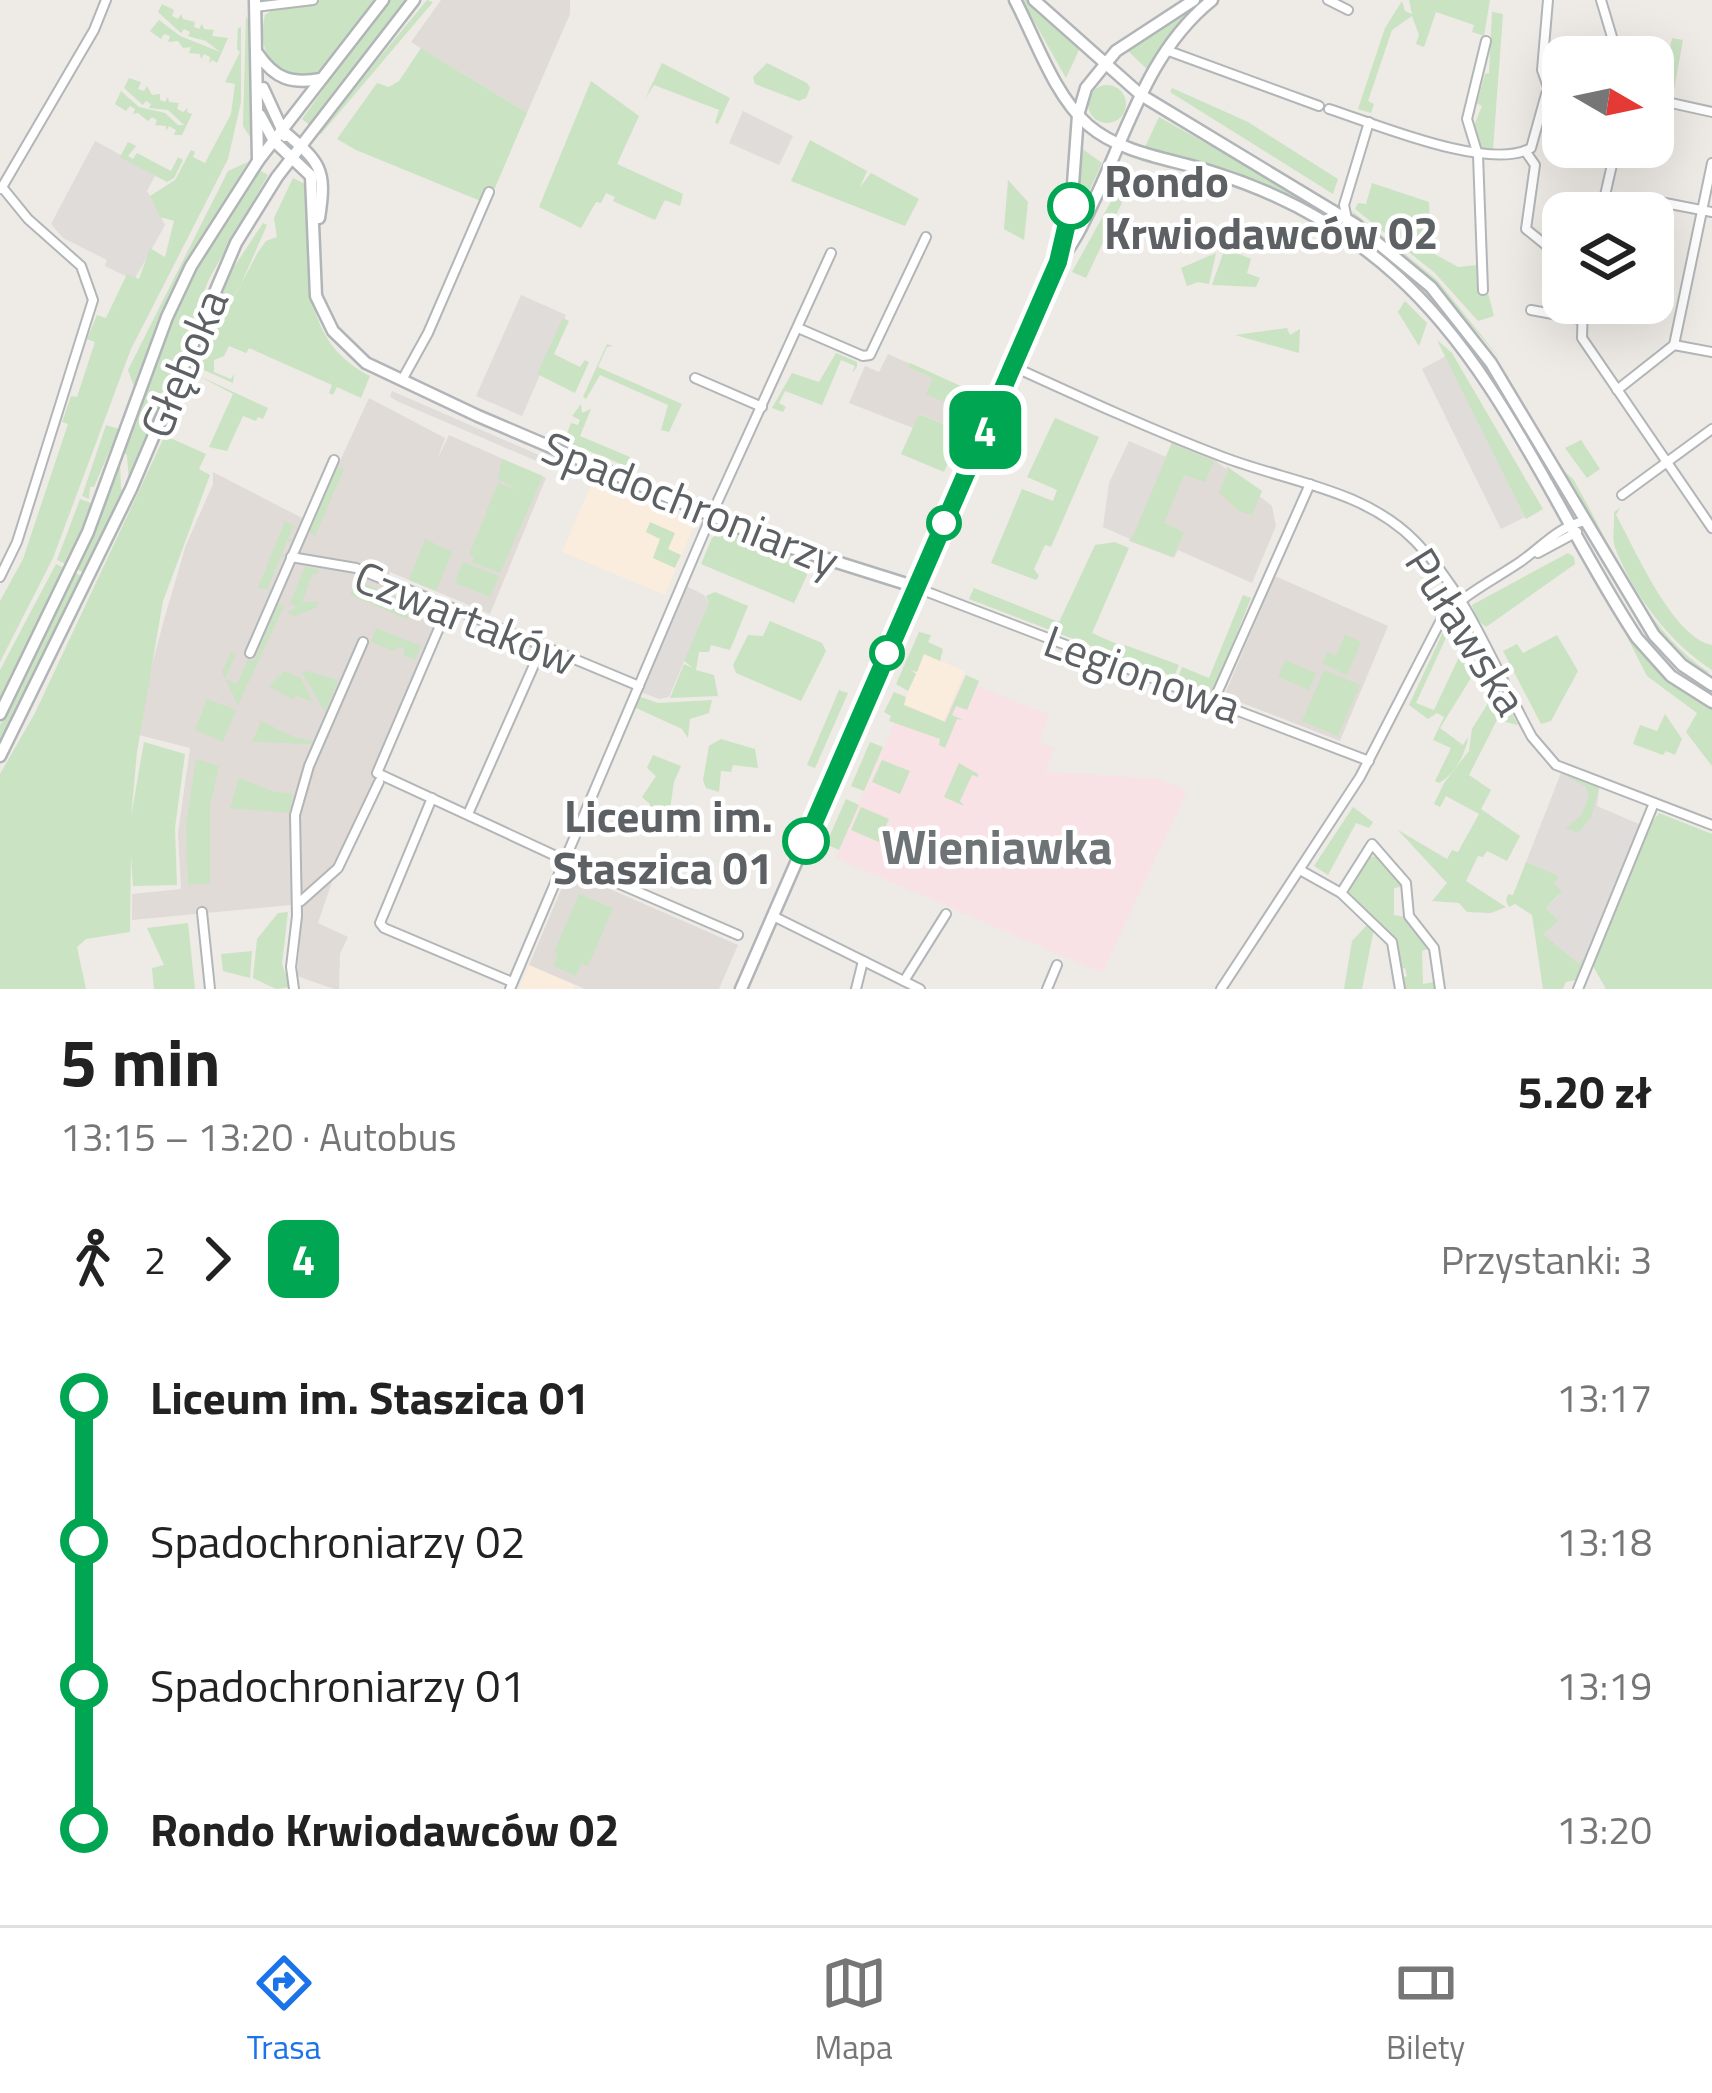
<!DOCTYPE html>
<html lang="pl">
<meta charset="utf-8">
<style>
:root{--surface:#fff;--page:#f6f6f6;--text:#222;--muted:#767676;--line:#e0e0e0;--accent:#1a73e8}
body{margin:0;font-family:"Titillium Web",sans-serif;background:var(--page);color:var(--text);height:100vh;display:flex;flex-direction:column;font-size:45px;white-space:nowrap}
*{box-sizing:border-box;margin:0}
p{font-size:39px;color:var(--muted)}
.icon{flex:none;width:66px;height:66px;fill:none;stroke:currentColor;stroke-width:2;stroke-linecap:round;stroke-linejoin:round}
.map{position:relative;height:989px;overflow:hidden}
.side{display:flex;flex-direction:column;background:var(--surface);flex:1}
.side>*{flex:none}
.badge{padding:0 24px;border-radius:18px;font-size:42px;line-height:78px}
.needle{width:78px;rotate:99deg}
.tools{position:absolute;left:1542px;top:36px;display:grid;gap:24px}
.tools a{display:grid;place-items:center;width:132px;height:132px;border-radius:24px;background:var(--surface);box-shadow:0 12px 48px #0002;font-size:60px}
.map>.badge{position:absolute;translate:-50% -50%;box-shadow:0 0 0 6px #fff}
.legs{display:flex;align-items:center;gap:18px;height:132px;padding:0 60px;font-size:39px}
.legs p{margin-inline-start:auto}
.summary{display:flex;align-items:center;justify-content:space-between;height:204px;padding:0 60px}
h1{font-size:66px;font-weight:700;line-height:90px}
ul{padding:0 60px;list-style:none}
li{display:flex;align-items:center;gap:42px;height:144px;font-size:45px}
li i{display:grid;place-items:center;width:18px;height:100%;margin:0 15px;background:currentColor}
li i::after{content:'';width:30px;height:30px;margin:-15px;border:9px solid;border-radius:50%;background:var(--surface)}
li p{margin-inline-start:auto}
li:first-child i{background:linear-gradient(#0000 50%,currentColor 0)}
li:last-child i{background:linear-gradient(currentColor 50%,#0000 0)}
.dock{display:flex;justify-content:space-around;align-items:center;height:168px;border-top:3px solid var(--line);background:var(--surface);font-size:33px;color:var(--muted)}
.dock a{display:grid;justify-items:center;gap:6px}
.dock .current{color:var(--accent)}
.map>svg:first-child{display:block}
.commercial{fill:#fbeddd}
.industrial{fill:#dfdcd9}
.education{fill:#e0dbd6}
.medical{fill:#f9e2e5}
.green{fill:#cae3c3}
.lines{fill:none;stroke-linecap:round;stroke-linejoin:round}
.street-casing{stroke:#b2b6b8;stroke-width:12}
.secondary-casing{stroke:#b1b5b8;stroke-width:15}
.street{stroke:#fff;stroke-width:8}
.secondary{stroke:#fff;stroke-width:10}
.line-1-casing{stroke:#fff;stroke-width:27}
.line-1{stroke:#00a651;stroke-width:18}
.stop-1-dot{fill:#fff;stroke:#00a651;stroke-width:6}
.labels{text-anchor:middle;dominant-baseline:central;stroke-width:9;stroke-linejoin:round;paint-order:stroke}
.stop-label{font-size:45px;font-weight:bold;fill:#5d6164;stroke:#fff;text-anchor:start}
.street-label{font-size:45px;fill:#5d6164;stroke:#fff}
.neighbourhood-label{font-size:48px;font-weight:bold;fill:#6e7376;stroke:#fff}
</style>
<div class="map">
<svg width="1712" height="989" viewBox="0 0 1712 989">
<rect width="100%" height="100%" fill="#eeeae5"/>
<g class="commercial">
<path d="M594 478 696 521 665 595 562 552Z"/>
<path d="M924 654 965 671 944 721 903 704Z"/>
<path d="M529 965 574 984 573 989H519Z"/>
</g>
<g class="industrial">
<path d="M743 111 793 136 779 165 729 143Z"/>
<path d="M95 141 156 174 147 191 165 225 134 280 105 266 107 260 63 238 51 224Z"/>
<path d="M521 295 566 315 522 416 476 396Z"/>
<path d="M1446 356 1525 517 1501 529 1422 369Z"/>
<path d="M392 391 557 463 555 469 399 402 390 397Z"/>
<path d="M1129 441 1166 457 1130 539 1103 527 1109 483Z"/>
<path d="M686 586 704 595 709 603 669 697 659 699 641 692Z"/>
<path d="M1561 773 1599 788 1597 806 1641 825 1592 950 1579 965 1543 934 1559 921 1546 908 1558 896 1554 884 1559 876 1526 862Z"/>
</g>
<g class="education">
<path d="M441 0H570V14L527 113 411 42Z"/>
<path d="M888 354 978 394 969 416 959 412 958 417 967 421 962 432 920 414 913 428 849 403 865 366 879 372Z"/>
<path d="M369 398 445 438 437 460 449 435 546 478 490 614 390 572 385 586 441 609 376 764V783L337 867 318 923 348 937 340 954 339 989H334L297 976 302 904 132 920V894L181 889 178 833 190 748 139 735 147 683 165 616 186 545 213 484V472L304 519 310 526Z"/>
<path d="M1172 442 1215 460 1272 506 1276 526 1252 583 1178 550 1174 558 1129 541Z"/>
<path d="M1275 576 1388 626 1340 741 1224 696Z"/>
<path d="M569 871 738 945 719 989H585L529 965Z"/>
</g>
<path class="medical" d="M962 680 1049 715 1039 742 1054 748 1045 772 1159 779 1187 791 1102 973 836 858 903 704 944 721Z"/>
<g class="green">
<path d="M321 0H376L317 73C278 87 255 53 265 15L276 8Z"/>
<path d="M388 0H408L311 126 302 119Z"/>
<path d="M427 0 433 2 321 134 318 132Z"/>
<path d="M1022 0H1028L1079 50 1066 78Z"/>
<path d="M1409 0H1490L1484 36 1472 32 1474 25 1436 12 1424 47 1416 44 1419 35 1412 16 1392 30 1368 101 1374 104 1371 113 1358 109 1385 28 1402 1 1405 11 1412 14Z"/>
<path d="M162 4 174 10 172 16 178 19 181 14 183 19 195 22 194 27 199 29 202 24 204 29 214 30 212 36 228 38 217 63 212 60 209 64 210 57 204 54 201 59 200 54 189 53 191 47 183 48 178 41 168 42 170 36 164 34 161 39 150 31 159 20 180 36 220 52 206 41 188 36 190 32 184 29 181 33 158 12Z"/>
<path d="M1189 11 1147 69 1127 50Z"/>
<path d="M1492 12 1503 14 1493 149 1481 148 1473 128 1482 106 1477 103 1485 74 1489 73Z"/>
<path d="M246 16 249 22 252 140 243 126Z"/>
<path d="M241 27V102L228 159 131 349 53 558 0 662V601L23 559 68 424 62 422 71 396 77 397 95 342 87 339 97 315 106 318 127 274 139 279 150 248 165 257 174 221 160 217 150 196 175 180 191 150 195 152 193 157 205 163 231 114 235 84 225 82 240 52 237 49 238 28Z"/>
<path d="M1672 38 1683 40 1673 95 1661 92Z"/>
<path d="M421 48 527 113 488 204 356 150 337 139 377 83 389 87 399 81Z"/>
<path d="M662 63 730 98 718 124 715 123 719 110 654 85 645 99Z"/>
<path d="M767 63 807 83 810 88 806 98 799 101 755 84 753 77Z"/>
<path d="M129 78 141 82 138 89 144 91 147 86 152 95 160 94V100L165 102 168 97 169 102 179 103 177 109 183 112 188 108 187 112 192 114 182 135H174L176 130 169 126 166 131V126L155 125 157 120 152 117 148 121 138 113 133 114 135 109 130 106 126 111 115 104 121 91 139 107 165 113 178 125H184L168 110 149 108 151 104 146 101 143 105 124 88Z"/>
<path d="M591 81 639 116 617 164 683 194 680 206 665 200 655 220 613 201 615 197 606 193 601 203 596 202 581 228 539 207Z"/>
<circle cx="1107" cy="104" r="19"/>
<path d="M1172 88 1248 122 1338 179 1333 194 1170 92Z"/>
<path d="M1159 117 1308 200 1305 205 1205 165 1145 147Z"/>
<path d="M810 140 867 171 860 187 871 173 919 199 905 226 791 181Z"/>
<path d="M128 142 136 146 128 156 133 159 137 153 171 171 178 157 183 160 174 178 167 182 120 157Z"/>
<path d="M1081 148 1102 163 1072 229Z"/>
<path d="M248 162 181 274 135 389 128 370 228 171Z"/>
<path d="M259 170 268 175 209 279 129 484 127 455 123 452C158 355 191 249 259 170Z"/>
<path d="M293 178 305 184 308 192C310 260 295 338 370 376L361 398 337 387 333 395 329 393 332 385 249 348 246 353 229 346 224 356 214 360V372L231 379 234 374 233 383 197 367 258 252 266 241 277 237 274 218Z"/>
<path d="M1124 178 1129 188 1086 278 1072 272Z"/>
<path d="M1008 180 1028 202 1024 240 1004 229Z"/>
<path d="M1372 183 1429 202 1431 252 1458 267 1477 265 1480 293H1488L1494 316 1478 321 1435 273 1355 209 1358 203 1366 204Z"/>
<path d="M1321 208C1424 275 1469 334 1530 439 1543 462 1562 488 1569 512L1455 331 1389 263 1318 213Z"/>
<path d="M1352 211 1437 280 1502 361 1433 281 1355 218Z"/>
<path d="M263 223 267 225 241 284 195 365 192 360 220 288Z"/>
<path d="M1225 248 1251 259 1247 273 1260 278 1256 287 1212 285Z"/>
<path d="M1216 253 1209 284 1198 282 1187 286 1181 268Z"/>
<path d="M1405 301 1427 323 1419 346 1398 312Z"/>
<path d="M563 318 569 321 554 354 580 367 585 360 589 362 575 393 537 374Z"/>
<path d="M1287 328 1290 335 1300 329 1299 353 1235 335Z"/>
<path d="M1437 340 1452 353 1543 509 1526 519Z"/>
<path d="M607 344 613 346 607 347 598 367 682 404 669 432 661 430 668 405 600 375 586 399 583 397Z"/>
<path d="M836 353 857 362V367L852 373 855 366 841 360 822 405 785 391 779 403 786 407 783 412 772 408 792 373 819 382Z"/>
<path d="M910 363 974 392 972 396 966 394 959 409 926 394 933 378 908 367Z"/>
<path d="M195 374 268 408 263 419 258 417 256 421 243 416 227 451 209 447 233 394Z"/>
<path d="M581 404 582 413 591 409 580 436 630 457 626 466 564 441 571 423 578 425 580 420 572 416Z"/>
<path d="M919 414 962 432 944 472 901 454Z"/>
<path d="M174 416 168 437 206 454 199 469 210 475 163 601 137 752 131 817 144 742 185 754 175 828 177 885 133 886 131 855 130 932 86 939 77 947 86 989H0V774L35 713Z"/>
<path d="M1055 418 1099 437 1051 547 1045 545 1034 569 1039 576 1036 580 991 563 1022 489 1053 501 1057 490 1027 477Z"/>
<path d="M106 425 119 429 94 487H90L89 499 82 496Z"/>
<path d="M1581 440 1600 469 1587 478 1565 448Z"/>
<path d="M1172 444 1214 461 1205 482 1184 475 1164 523 1184 532 1173 557 1131 541Z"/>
<path d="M502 459 543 476 500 573 472 562 474 557 469 555 498 483 520 491 498 479Z"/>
<path d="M120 461 121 489 126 491 85 574 77 569Z"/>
<path d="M1558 465 1573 479C1613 547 1641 628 1710 673 1662 664 1585 510 1558 465Z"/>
<path d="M1226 466 1262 491 1252 515 1239 511 1219 492 1228 471Z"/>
<path d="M337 467 344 469 315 536 306 528Z"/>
<path d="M80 499 91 503 68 565 57 560Z"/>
<path d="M1620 508 1616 515C1635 549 1673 638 1712 645V670C1670 643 1635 597 1616 550 1611 539 1615 525 1614 512Z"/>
<path d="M285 521 298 528 293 527 288 538 293 542 287 541 282 553 287 557 281 556 268 587 272 590 258 588Z"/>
<path d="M650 522 675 533 668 549 681 555 675 568 653 558 660 539 646 532Z"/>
<path d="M727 528 796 558 807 575 794 603 701 564 712 538Z"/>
<path d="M425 539 452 552 436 591 409 580Z"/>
<path d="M1115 542 1129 548 1092 633 1119 645 1115 655 969 599 974 588 1059 622 1095 545Z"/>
<path d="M1568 553 1574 557 1575 564 1486 627 1476 618 1472 605Z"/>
<path d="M463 562 499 576 490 597 455 583Z"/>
<path d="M56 564 66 569 0 702V670Z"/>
<path d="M305 567 318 569 319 573 312 575 302 602H318L316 608 294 616 287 613 297 607 290 603Z"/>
<path d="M75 573 84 577 0 746V725Z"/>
<path d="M356 580 413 604 407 619 350 595Z"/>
<path d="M715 592 748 606 730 650 711 645 709 652H699L696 670 714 675 718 696 670 698 684 664 693 668 684 661 709 603 706 596Z"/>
<path d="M1243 595 1251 598 1213 692 1178 678 1182 667 1209 678Z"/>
<path d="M273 602 284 606 238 705 222 672 231 652 236 654 225 678 237 684 248 659 254 661 277 606Z"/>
<path d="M770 621 822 643 826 651 801 701 736 673 733 665 748 635 763 636Z"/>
<path d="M1453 624H1462L1458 632 1450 629 1416 703 1434 710 1468 638 1476 652 1471 654 1472 658 1482 660 1440 728 1463 745 1468 737C1466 754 1454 775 1439 783L1435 781 1451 748 1433 740 1444 717 1437 713 1428 719 1409 705 1443 632Z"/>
<path d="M376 628 421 646 415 660 403 655 405 649 399 646 395 651 371 642Z"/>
<path d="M919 632 931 635 928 642 943 649 940 661 924 654 917 672 911 670 916 674 908 691 896 684Z"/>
<path d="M1625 633 1660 674 1712 708V766L1686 732 1697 713 1647 676Z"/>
<path d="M1345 635 1361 642 1347 675 1322 664 1327 652 1336 656Z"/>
<path d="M1557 635 1578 671 1551 721 1541 724 1503 651 1517 644 1523 653Z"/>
<path d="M1125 645 1179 665 1174 677 1120 657Z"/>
<path d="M1285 660 1316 673 1309 690 1278 677Z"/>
<path d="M1324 670 1360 685 1338 736 1302 721Z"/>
<path d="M284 671 301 678 313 702 295 695 293 700 269 686Z"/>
<path d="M307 671 338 680 325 712 302 673Z"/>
<path d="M966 675 979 681 967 710 956 706 952 715 963 720 957 719 945 748 939 745 940 739 889 721 891 716 884 712 894 692 906 697 904 705 945 722Z"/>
<path d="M1498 687 1518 725 1497 720 1469 775 1491 790 1481 809 1520 836 1507 861 1487 851 1483 857 1478 856 1466 881 1506 907 1491 913 1467 912 1459 903 1432 901 1447 883 1398 830 1447 859 1452 850 1458 852 1479 814 1446 796 1440 807 1434 804 1444 783 1469 751 1472 729Z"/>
<path d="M839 690 848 693 815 768 807 765Z"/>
<path d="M638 696 658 703 712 700 709 713 690 719 688 738 682 729 634 707Z"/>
<path d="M207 699 236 710 223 742 195 730Z"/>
<path d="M1665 714 1682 739 1675 755 1666 751 1663 755 1633 744 1640 725 1657 731Z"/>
<path d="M261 721 294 737 313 741 311 744 252 742Z"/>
<path d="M721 739 755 749 758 768 733 765 731 772 721 771 719 792 706 788 703 780 709 746Z"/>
<path d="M870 742 883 747 864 791 851 786Z"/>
<path d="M653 755 681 766 674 782 668 822 646 815 650 804 642 797 656 776 647 768Z"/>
<path d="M196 759 219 766 210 806V883L188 885 186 825Z"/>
<path d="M882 760 910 771 900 794 872 782Z"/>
<path d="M959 763 978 774V777L972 775 960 801 964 806 944 797Z"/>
<path d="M1561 773 1599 788 1591 817 1578 833 1566 828 1581 816 1589 796 1586 787Z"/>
<path d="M239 778 275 792 293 794 289 813 230 808Z"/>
<path d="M846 799 859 805 839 850 826 844Z"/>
<path d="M861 807 889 819 879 842 851 830Z"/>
<path d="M1353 807 1373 822 1369 828 1356 823 1328 875 1314 866Z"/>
<path d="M1659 813 1712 834V989H1606L1593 966 1652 822Z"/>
<path d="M1381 856 1403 882 1401 887 1394 888V915L1406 917 1430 948 1422 951 1423 984 1433 982 1438 989H1404L1402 978 1407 976 1405 968 1401 969 1395 942 1349 896 1348 888 1365 857Z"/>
<path d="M1526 862 1559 876 1554 884 1562 891 1546 908 1559 921 1543 934 1579 964 1592 950 1576 980 1566 982 1563 989H1543L1532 915 1515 904 1509 907 1506 901 1508 894 1513 895Z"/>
<path d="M579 894 613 908 588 966 581 964 576 976 553 966 558 954 554 952Z"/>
<path d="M288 912 282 964 290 987 276 989 253 978 257 939 278 913Z"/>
<path d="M188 923 195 989H154L152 968 164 965 147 928Z"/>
<path d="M1368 924 1374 929 1362 989H1344L1352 941Z"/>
<path d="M252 951 250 978 223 971 221 954Z"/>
</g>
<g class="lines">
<g class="street-casing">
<g id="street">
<path d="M1328 0 1348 10"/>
<path d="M1548 0 1542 70 1549 90"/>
<path d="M1601 0 1618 57"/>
<path d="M255 7 313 0"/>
<path d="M1166 50 1319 106"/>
<path d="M1653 99 1712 112"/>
<path d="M1329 109C1376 124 1489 172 1531 148L1546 94 1563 82"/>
<path d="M1526 152 1535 165 1526 229 1547 246"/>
<path d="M1 189 94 30 106 0"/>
<path d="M1660 202 1712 212"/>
<path d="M1601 213 1616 147"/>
<path d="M1347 219 1344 205 1369 122"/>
<path d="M1483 290 1478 155 1467 119 1486 41"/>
<path d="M1583 303 1582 338 1712 528"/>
<path d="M1531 310 1580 319"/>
<path d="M798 328 863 356 870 355 926 237"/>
<path d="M1674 345 1712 352"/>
<path d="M1012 366C1082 398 1152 430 1223 457 1288 482 1364 489 1415 541 1468 594 1496 672 1532 737L1556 765 1712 825"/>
<path d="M695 378 762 407"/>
<path d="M402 380 428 333 489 192"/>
<path d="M1617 390 1674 345 1712 163"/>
<path d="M1622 495 1712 429"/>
<path d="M1538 553 1577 532"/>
<path d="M291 557 356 568 639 686"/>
<path d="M0 577 17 542 93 300 81 266 28 219 2 187"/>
<path d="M917 588 1369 761"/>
<path d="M448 607 377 773 571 863 738 935"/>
<path d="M250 653 334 460"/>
<path d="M1214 700 1310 484"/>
<path d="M432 798 380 923 384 928 512 982"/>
<path d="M468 814 542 647"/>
<path d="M1300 870 1341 893 1392 942 1400 989"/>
<path d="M1341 893 1372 844 1406 883 1409 916 1434 948 1440 989"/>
<path d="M301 901 338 868 379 782"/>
<path d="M202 912 210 989"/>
<path d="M773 916 920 989"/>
<path d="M904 981 946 914"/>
<path d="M294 989 291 967 297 916 295 815 309 766 363 642"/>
<path d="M510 989 711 516 831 253"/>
<path d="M856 989 863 961"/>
<path d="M1047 989 1057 965"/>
<path d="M1221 989 1360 777 1441 620C1463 594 1492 581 1520 562 1542 547 1557 527 1585 521"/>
<path d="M1578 989 1654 803"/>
</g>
</g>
<g class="secondary-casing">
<g id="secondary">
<path d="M255 0 258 161"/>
<path d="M1015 0C1036 40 1054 95 1088 125 1123 155 1174 159 1215 173 1282 194 1344 228 1396 275 1502 370 1559 520 1637 638L1671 676 1712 702"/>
<path d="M1034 0 1141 95 1356 225 1431 287 1491 363 1654 635 1682 665 1712 685"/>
<path d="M258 54C275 79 291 84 321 79"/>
<path d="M263 88 285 136"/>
<path d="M260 115 274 141 311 176 316 296 333 331 366 363 478 416 776 543 916 587"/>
<path d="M282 130C320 162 327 168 319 218"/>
<path d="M1058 262 1072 198 1078 115 1086 88 1116 51 1194 0"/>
<path d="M0 714 88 532 167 317 191 266 258 161 383 0"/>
<path d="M0 756 131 489 236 243 277 177 414 0"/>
<path d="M741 989 1058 262C1076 242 1087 215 1099 190 1130 122 1152 48 1212 0"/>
</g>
</g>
<use href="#street" class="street"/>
<use href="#secondary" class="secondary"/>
</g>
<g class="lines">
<g class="line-1-casing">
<path id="line-1" d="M806 841 1058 262 1071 206"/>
</g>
<use href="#line-1" class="line-1"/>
</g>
<g class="stop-1-dot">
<circle cx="1071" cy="206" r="21"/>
<circle cx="944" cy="523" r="15"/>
<circle cx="887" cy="653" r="15"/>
<circle cx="806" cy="841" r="21"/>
</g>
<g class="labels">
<g class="stop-label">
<text x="1104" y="180">Rondo<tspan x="1104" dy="52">Krwiodawców 02</tspan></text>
<text x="773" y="815" text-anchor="end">Liceum im.<tspan x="773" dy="52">Staszica 01</tspan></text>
</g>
<g class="street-label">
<text transform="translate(183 363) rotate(-67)">Głęboka</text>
<text transform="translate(691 503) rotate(22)">Spadochroniarzy</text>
<text transform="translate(466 617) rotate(22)">Czwartaków</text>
<text transform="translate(1467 631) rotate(58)">Puławska</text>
<text transform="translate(1143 673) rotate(20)">Legionowa</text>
</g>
<g class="neighbourhood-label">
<text x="997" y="846">Wieniawka</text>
</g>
</g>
</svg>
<div class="tools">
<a><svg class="needle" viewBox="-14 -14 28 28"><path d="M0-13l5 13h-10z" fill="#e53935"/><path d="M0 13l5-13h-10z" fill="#767676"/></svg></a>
<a><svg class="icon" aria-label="layers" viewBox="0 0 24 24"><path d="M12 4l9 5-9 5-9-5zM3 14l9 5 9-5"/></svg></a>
</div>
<b class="badge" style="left:985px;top:430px;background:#00a651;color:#fff">4</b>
</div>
<section class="side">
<div class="summary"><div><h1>5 min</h1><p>13:15 – 13:20 · Autobus</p></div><b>5.20 zł</b></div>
<div class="legs"><svg class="icon" aria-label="walk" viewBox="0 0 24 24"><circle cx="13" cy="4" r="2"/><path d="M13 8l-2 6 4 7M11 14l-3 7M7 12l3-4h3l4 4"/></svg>2<svg class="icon" aria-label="forward" viewBox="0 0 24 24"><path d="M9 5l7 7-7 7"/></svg><b class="badge" style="background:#00a651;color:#fff">4</b><p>Przystanki: 3</p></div>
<ul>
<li><i style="color:#00a651"></i><b>Liceum im. Staszica 01</b><p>13:17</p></li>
<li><i style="color:#00a651"></i><span>Spadochroniarzy 02</span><p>13:18</p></li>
<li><i style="color:#00a651"></i><span>Spadochroniarzy 01</span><p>13:19</p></li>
<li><i style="color:#00a651"></i><b>Rondo Krwiodawców 02</b><p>13:20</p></li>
</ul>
</section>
<nav class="dock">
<a class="current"><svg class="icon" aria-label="directions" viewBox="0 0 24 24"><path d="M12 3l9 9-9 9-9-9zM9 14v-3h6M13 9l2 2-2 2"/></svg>Trasa</a>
<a><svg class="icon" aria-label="map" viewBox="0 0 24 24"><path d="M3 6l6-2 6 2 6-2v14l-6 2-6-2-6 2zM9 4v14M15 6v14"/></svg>Mapa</a>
<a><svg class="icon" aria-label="tickets" viewBox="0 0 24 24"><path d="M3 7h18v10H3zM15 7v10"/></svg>Bilety</a>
</nav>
